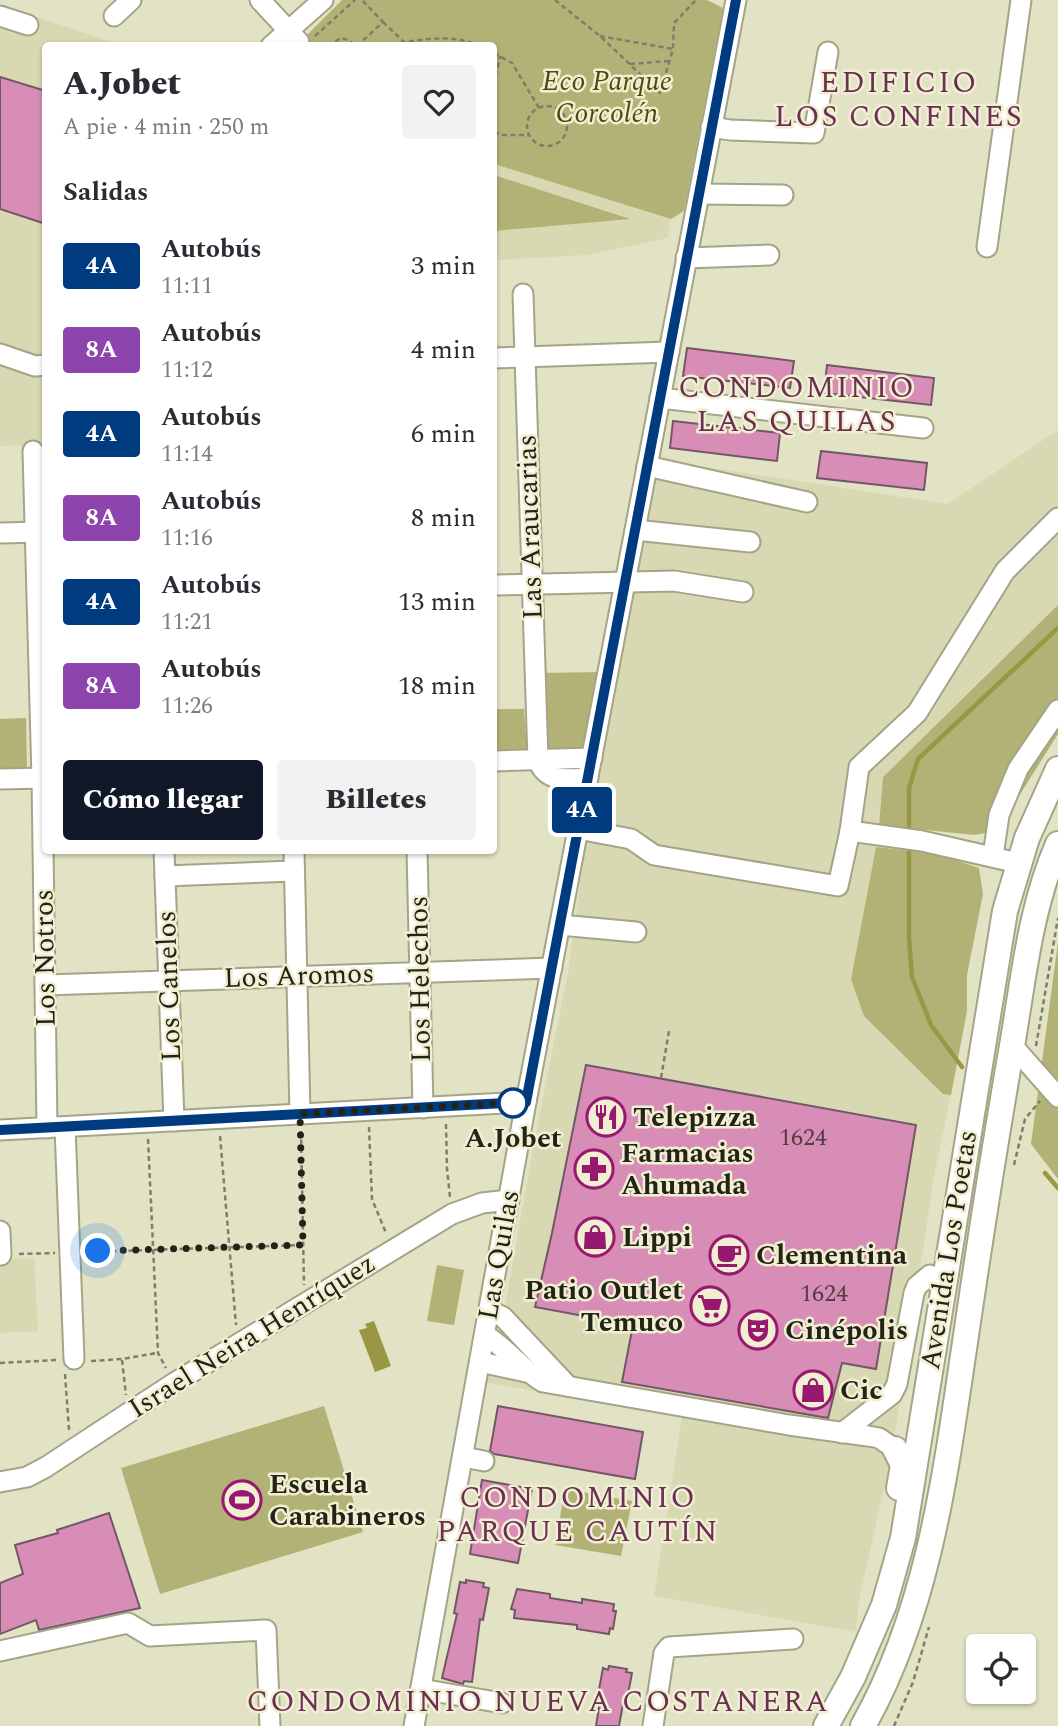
<!DOCTYPE html>
<html lang="es">
<meta charset="utf-8">
<style>
:root{--surface:#fff;--page:#f2f2f3;--text:#2b2b33;--muted:#7c7c81;--accent:#111827}
body{margin:0;font-family:Spectral,serif;background:var(--page);color:var(--text);height:100vh;display:flex;flex-direction:column;font-size:26px;white-space:nowrap}
*{box-sizing:border-box;margin:0}
p{font-size:23px;color:var(--muted)}
.icon{flex:none;width:38px;height:38px;fill:none;stroke:currentColor;stroke-width:2;stroke-linecap:round;stroke-linejoin:round}
.map{position:relative;flex:1;overflow:hidden}
.details{position:absolute;left:42px;top:42px;width:455px;height:812px;display:flex;flex-direction:column;background:var(--surface);border-radius:7px;box-shadow:0 2px 5px #0004}
.details>*{flex:none}
.badge{padding:0 14px;border-radius:5px;font-size:24px;line-height:46px}
.controls{position:absolute;left:966px;top:1634px;display:grid;gap:14px}
.controls a{display:grid;place-items:center;width:70px;height:70px;border-radius:7px;background:var(--surface);box-shadow:0 2px 5px #0004;font-size:35px}
.you{position:absolute;width:35px;height:35px;margin:-18px;border:5px solid #fff;border-radius:50%;background:#1a73e8;box-shadow:0 0 0 10px #1a73e833}
.map>.badge{position:absolute;translate:-50% -50%;box-shadow:0 0 0 4px #fff}
h2{padding:0 21px;font-size:26px;line-height:63px}
.round{display:grid;place-items:center;flex:none;width:74px;height:74px;border-radius:7px;background:var(--page)}
.headline{display:flex;align-items:center;justify-content:space-between;height:119px;padding:0 21px}
h1{font-size:33px;font-weight:800;line-height:52px}
.action{display:flex;gap:14px;margin-top:auto;padding:14px 21px}
.action a{flex:1;height:80px;border-radius:7px;background:var(--accent);color:#fff;font-size:28px;font-weight:800;line-height:80px;text-align:center}
.action a+a{background:var(--page);color:var(--text)}
ul{padding:0;list-style:none}
li{display:flex;align-items:center;gap:21px;height:84px;padding:0 21px}
li div{flex:1}
li b{display:block;font-size:26px}
li em{font-style:normal}
li .badge{min-width:77px;font-weight:700;text-align:center}
.map>svg:first-child{display:block}
.built{fill:#d8d8b3}
.green{fill:#b3b276}
.water{fill:#999644}
.lines{fill:none;stroke-linecap:round;stroke-linejoin:round}
.stream{stroke:#999644;stroke-width:4.5}
.building{fill:#d88db7;stroke:#725866;stroke-width:2}
.minor-casing{stroke:#a4a487;stroke-width:23}
.major-casing{stroke:#a4a487;stroke-width:28}
.path{stroke:#7e7e6a;stroke-width:2.5;stroke-dasharray:5 3.5;stroke-linecap:butt}
.minor{stroke:#fff;stroke-width:19}
.major{stroke:#fff;stroke-width:24}
.line-casing{stroke:#fff;stroke-width:16}
.line{stroke:#003b80;stroke-width:10}
.walk{stroke:#242318;stroke-width:7;stroke-dasharray:0 12.6}
.stop-dot{fill:#fff;stroke:#003b80;stroke-width:3.5}
.labels{text-anchor:middle;dominant-baseline:central;stroke-width:5;stroke-linejoin:round;paint-order:stroke}
.number-label{font-size:24px;fill:#513e40}
.park-label{font-size:28px;font-style:italic;fill:#4e4b0a;stroke:#f0efd1}
.street-label{font-size:28px;fill:#242318;stroke:#f0efd1}
.poi-label{font-size:28px;font-weight:bold;fill:#242318;stroke:#f0efd1;text-anchor:start}
.stop-label{font-size:28px;font-weight:bold;fill:#242318;stroke:#f0efd1}
.neighbourhood-label{font-size:30px;letter-spacing:2px;fill:#6c2f54;stroke:#f0efd1}
</style>
<div class="map">
<svg width="1058" height="1726" viewBox="0 0 1058 1726">
<rect width="100%" height="100%" fill="#e2e2c4"/>
<g class="built">
<path d="M0 5 122 45 46 46 45 445 0 446Z"/>
<path d="M494 164 671 219 668 238 586 255 494 260Z"/>
<path d="M1058 430V605L883 777 876 847 851 979 943 1094 951 1095 934 1176 893 1447 859 1600 856 1632 654 1596 682 1417 485 1382 488 1366 495 1364 533 1148 568 973 587 831 660 460 948 504Z"/>
<path d="M34 1258 38 1331 0 1333V1259Z"/>
</g>
<g class="green">
<path d="M342 0H707L723 8 684 211 671 219 494 164V46H296Z"/>
<path d="M494 175 630 219 494 231Z"/>
<path d="M1058 605V734L997 831 974 835 879 825 883 777Z"/>
<path d="M602 672 588 751 542 753 540 673Z"/>
<path d="M494 709H524L527 751H494Z"/>
<path d="M26 718 27 768 0 769V719Z"/>
<path d="M876 847 938 854 979 868 983 894 967 975V1011L951 1095 943 1094 864 1016 851 979Z"/>
<path d="M1058 942V1179L1031 1144Z"/>
<path d="M437 1265 464 1270 454 1325 427 1321Z"/>
<path d="M324 1406 363 1532 160 1594 121 1468Z"/>
<path d="M565 1489 632 1501 621 1556 555 1545Z"/>
</g>
<path class="water" d="M374 1321 391 1366 375 1372 359 1330 367 1328 365 1324Z"/>
<g class="lines">
<g class="stream">
<path d="M909 834V788L918 759 1058 628"/>
<path d="M909 846V938L912 977 931 1025 962 1067"/>
<path d="M1045 1173 1058 1188"/>
</g>
</g>
<g class="building">
<path d="M0 77 46 91V224L0 209Z"/>
<path d="M687 348 794 361 790 388 683 376Z"/>
<path d="M827 365 934 378 931 405 824 393Z"/>
<path d="M673 421 780 433 777 461 670 448Z"/>
<path d="M821 451 927 463 924 490 817 478Z"/>
<path d="M586 1065 916 1125 876 1369 842 1363 828 1418 622 1382 633 1325 535 1307 552 1233Z"/>
<path d="M498 1406 643 1432 635 1479 494 1454 490 1451Z"/>
<path d="M482 1480 532 1489 518 1563 470 1554Z"/>
<path d="M109 1513 140 1608 39 1630 36 1620 0 1634V1583L23 1574 15 1545 58 1533 57 1530Z"/>
<path d="M466 1580 484 1583 483 1587 489 1588 483 1620 480 1619 472 1682 464 1681 463 1684 442 1678 457 1614 454 1613 460 1582 466 1583Z"/>
<path d="M517 1589 550 1594V1598L582 1603V1599L614 1604 613 1611H616L613 1629 610 1628 609 1634 577 1629V1625L514 1618 515 1610 511 1609Z"/>
<path d="M609 1666 627 1669 626 1672 632 1673 626 1705 623 1704 619 1726H596L600 1701 597 1700 603 1668 608 1670Z"/>
</g>
<g class="lines">
<g class="minor-casing">
<g id="minor">
<path d="M260 0 299 42"/>
<path d="M0 16 28 25"/>
<path d="M114 16 131 0"/>
<path d="M271 46 323 0"/>
<path d="M711 127 730 130 814 133 828 52"/>
<path d="M699 194 783 195"/>
<path d="M987 247 1021 0"/>
<path d="M686 258 769 255"/>
<path d="M523 294 538 760C546 783 567 779 588 778"/>
<path d="M0 354 35 366 46 365"/>
<path d="M494 358 669 352"/>
<path d="M660 398 923 428"/>
<path d="M33 451 42 778 47 1128"/>
<path d="M647 466 807 502"/>
<path d="M635 530 750 542"/>
<path d="M0 533 44 532"/>
<path d="M494 585 674 581 743 592"/>
<path d="M494 761 592 758"/>
<path d="M0 779 46 778"/>
<path d="M578 829 631 839 654 855 838 886 850 831 859 767 917 713 1005 571 1058 518"/>
<path d="M850 831 922 841 1018 863"/>
<path d="M164 850 174 1121"/>
<path d="M294 850 300 1114"/>
<path d="M417 850 423 1108"/>
<path d="M993 856 999 815 1018 769 1058 710"/>
<path d="M165 876 294 871"/>
<path d="M560 925 636 932"/>
<path d="M46 985 552 968"/>
<path d="M1012 1045 1058 1097"/>
<path d="M65 1127 74 1359"/>
<path d="M0 1130 526 1102"/>
<path d="M0 1231 1 1255"/>
<path d="M489 1310 503 1317 568 1386"/>
<path d="M485 1335C507 1348 521 1369 543 1382L789 1425 868 1436 879 1438 895 1449"/>
<path d="M480 1362 526 1372"/>
<path d="M842 1433 892 1394 897 1384 914 1293 917 1286 930 1275"/>
<path d="M463 1457 484 1461"/>
<path d="M0 1482 27 1477 46 1467 174 1383 452 1214 482 1203 509 1200"/>
<path d="M0 1651 128 1623 150 1636 266 1630 270 1726"/>
<path d="M421 1689 502 1703"/>
<path d="M414 1726 526 1102 736 0"/>
<path d="M653 1726 664 1653 669 1647 793 1639"/>
</g>
</g>
<g class="major-casing">
<g id="major">
<path d="M895 1449 903 1465 899 1488"/>
<path d="M826 1726 853 1677 884 1605 903 1538 1005 911 1027 838 1058 769"/>
<path d="M863 1726C928 1611 945 1477 964 1349 979 1246 995 1143 1013 1040 1024 974 1031 906 1058 844"/>
</g>
</g>
<g class="path">
<path d="M555 0 600 36 660 93 673 49 674 23 696 0"/>
<path d="M383 22 404 42C427 39 456 34 479 46"/>
<path d="M315 36 355 0"/>
<path d="M600 36 673 49"/>
<path d="M328 46 341 38 349 40 355 46"/>
<path d="M357 46 383 22 362 0"/>
<path d="M494 53 512 63 539 108"/>
<path d="M630 64 668 61"/>
<path d="M494 84 500 56"/>
<circle cx="547" cy="126" r="20"/>
<path d="M494 132 502 135H528"/>
<path d="M1036 1046 1058 918"/>
<path d="M661 1078 669 1031"/>
<path d="M446 1124 447 1169 450 1197"/>
<path d="M369 1127 372 1199 386 1233"/>
<path d="M301 1131 304 1285"/>
<path d="M220 1136 236 1325"/>
<path d="M148 1139 158 1353 166 1368"/>
<path d="M1014 1165 1025 1119 1040 1101"/>
<path d="M86 1252 303 1245"/>
<path d="M19 1254 55 1253"/>
<path d="M122 1360 126 1395"/>
<path d="M91 1361 122 1359 157 1353"/>
<path d="M0 1363 56 1360"/>
<path d="M65 1374 69 1430"/>
<path d="M894 1726 913 1682 929 1627"/>
</g>
<use href="#minor" class="minor"/>
<use href="#major" class="major"/>
</g>
<g class="lines">
<g class="line-casing">
<path id="line" d="M0 1130 526 1102 736 0"/>
</g>
<use href="#line" class="line"/>
<path class="walk" d="M98 1251 303 1245 300 1114 526 1102 513 1103"/>
</g>
<defs>
<g id="restaurant-ring" transform="scale(2.0125)"><circle r="9.5" fill="#f0efd1" stroke="#98186f" stroke-width="1.5"/><path d="M-5-6h1v4h1v-4h1v4h1v-4h1v5L-1.5 .5V6h-2V.5L-5-1ZM5-6V6H3V1.5H1.5Q1.5-4 5-6Z" fill="#98186f"/></g>
<g id="pharmacy-ring" transform="scale(2.0125)"><circle r="9.5" fill="#f0efd1" stroke="#98186f" stroke-width="1.5"/><path d="M-2-6h4v4h4v4h-4v4h-4v-4h-4v-4h4Z" fill="#98186f"/></g>
<g id="shop-ring" transform="scale(2.0125)"><circle r="9.5" fill="#f0efd1" stroke="#98186f" stroke-width="1.5"/><path d="M-5-2.5h2.3a2.7 3.5 0 0 1 5.4 0H5L5.5 6h-11ZM-1.5-2.5h3a1.5 2.3 0 0 0-3 0Z" fill="#98186f"/></g>
<g id="cafe-ring" transform="scale(2.0125)"><circle r="9.5" fill="#f0efd1" stroke="#98186f" stroke-width="1.5"/><path d="M-5.5-4.5H6V0H3Q3 3.5 0 3.5H-2.5Q-5.5 3.5-5.5 0ZM3-3.2v2h1.7v-2ZM-6 4.5H4V6H-6Z" fill="#98186f"/></g>
<g id="supermarket-ring" transform="scale(2.0125)"><circle r="9.5" fill="#f0efd1" stroke="#98186f" stroke-width="1.5"/><path d="M-6-5.5h2.5l.6 2H6L4.5 2H-2.5L-4.4-4H-6ZM-1.5 3.2a1.3 1.3 0 1 0 .1 0ZM3 3.2a1.3 1.3 0 1 0 .1 0Z" fill="#98186f"/></g>
<g id="theatre-ring" transform="scale(2.0125)"><circle r="9.5" fill="#f0efd1" stroke="#98186f" stroke-width="1.5"/><path d="M-5-5.5Q0-4 5-5.5V0Q5 5 0 6Q-5 5-5 0ZM-3.3-2.5H-1v1.5H-3.3ZM1-2.5H3.3v1.5H1ZM-2.8 1Q0 5.5 2.8 1Z" fill="#98186f"/></g>
<g id="stadium-ring" transform="scale(2.0125)"><circle r="9.5" fill="#f0efd1" stroke="#98186f" stroke-width="1.5"/><path d="M0-5a6.5 5 0 1 0 0 10a6.5 5 0 1 0 0-10ZM-3.5-1.8h7v3.6h-7Z" fill="#98186f"/></g>
</defs>
<g fill-rule="evenodd">
<use href="#restaurant-ring" x="606" y="1117"/>
<use href="#pharmacy-ring" x="594" y="1169"/>
<use href="#shop-ring" x="595" y="1237"/>
<use href="#cafe-ring" x="729" y="1255"/>
<use href="#supermarket-ring" x="710" y="1306"/>
<use href="#theatre-ring" x="758" y="1330"/>
<use href="#shop-ring" x="813" y="1390"/>
<use href="#stadium-ring" x="242" y="1500"/>
</g>
<circle class="stop-dot" cx="513" cy="1103" r="14"/>
<g class="labels">
<g class="number-label">
<text x="803" y="1138">1624</text>
<text x="824" y="1294">1624</text>
</g>
<g class="park-label">
<text x="607" y="81">Eco Parque<tspan x="607" dy="32">Corcolén</tspan></text>
</g>
<g class="street-label">
<text transform="translate(530 527) rotate(-92)">Las Araucarias</text>
<text transform="translate(45 958) rotate(-91)">Los Notros</text>
<text transform="translate(299 976) rotate(-2)">Los Aromos</text>
<text transform="translate(420 979) rotate(-91)">Los Helechos</text>
<text transform="translate(169 986) rotate(-92)">Los Canelos</text>
<text transform="translate(949 1250) rotate(-81)">Avenida Los Poetas</text>
<text transform="translate(499 1255) rotate(-80)">Las Quilas</text>
<text transform="translate(252 1336) rotate(-32)">Israel Neira Henríquez</text>
</g>
<g class="poi-label">
<text x="633" y="1117">Telepizza</text>
<text x="621" y="1153">Farmacias<tspan x="621" dy="32">Ahumada</tspan></text>
<text x="622" y="1237">Lippi</text>
<text x="756" y="1255">Clementina</text>
<text x="683" y="1290" text-anchor="end">Patio Outlet<tspan x="683" dy="32">Temuco</tspan></text>
<text x="785" y="1330">Cinépolis</text>
<text x="840" y="1390">Cic</text>
<text x="269" y="1484">Escuela<tspan x="269" dy="32">Carabineros</tspan></text>
</g>
<g class="stop-label">
<text x="513" y="1138">A.Jobet</text>
</g>
<g class="neighbourhood-label">
<text x="899" y="83">EDIFICIO<tspan x="899" dy="34">LOS CONFINES</tspan></text>
<text x="797" y="388">CONDOMINIO<tspan x="797" dy="34">LAS QUILAS</tspan></text>
<text x="578" y="1498">CONDOMINIO<tspan x="578" dy="34">PARQUE CAUTÍN</tspan></text>
<text x="538" y="1702">CONDOMINIO NUEVA COSTANERA</text>
</g>
</g>
</svg>
<div class="controls">
<a><svg class="icon" aria-label="locate" viewBox="0 0 24 24"><circle cx="12" cy="12" r="6"/><path d="M12 2v4M12 18v4M2 12h4M18 12h4"/></svg></a>
</div>
<div class="you" style="left:98px;top:1251px"></div>
<b class="badge" style="left:582px;top:810px;background:#003b80;color:#fff">4A</b>
<section class="details">
<div class="headline"><div><h1>A.Jobet</h1><p>A pie · 4 min · 250 m</p></div><a class="round"><svg class="icon" aria-label="heart" viewBox="0 0 24 24"><path d="M12 20l-8-8c-3-5 5-10 8-4 3-6 11-1 8 4z"/></svg></a></div>
<h2>Salidas</h2>
<ul>
<li><span class="badge" style="background:#003b80;color:#fff">4A</span><div><b>Autobús</b><p>11:11</p></div><em>3 min</em></li>
<li><span class="badge" style="background:#8e44ad;color:#fff">8A</span><div><b>Autobús</b><p>11:12</p></div><em>4 min</em></li>
<li><span class="badge" style="background:#003b80;color:#fff">4A</span><div><b>Autobús</b><p>11:14</p></div><em>6 min</em></li>
<li><span class="badge" style="background:#8e44ad;color:#fff">8A</span><div><b>Autobús</b><p>11:16</p></div><em>8 min</em></li>
<li><span class="badge" style="background:#003b80;color:#fff">4A</span><div><b>Autobús</b><p>11:21</p></div><em>13 min</em></li>
<li><span class="badge" style="background:#8e44ad;color:#fff">8A</span><div><b>Autobús</b><p>11:26</p></div><em>18 min</em></li>
</ul>
<div class="action"><a>Cómo llegar</a><a>Billetes</a></div>
</section>
</div>
